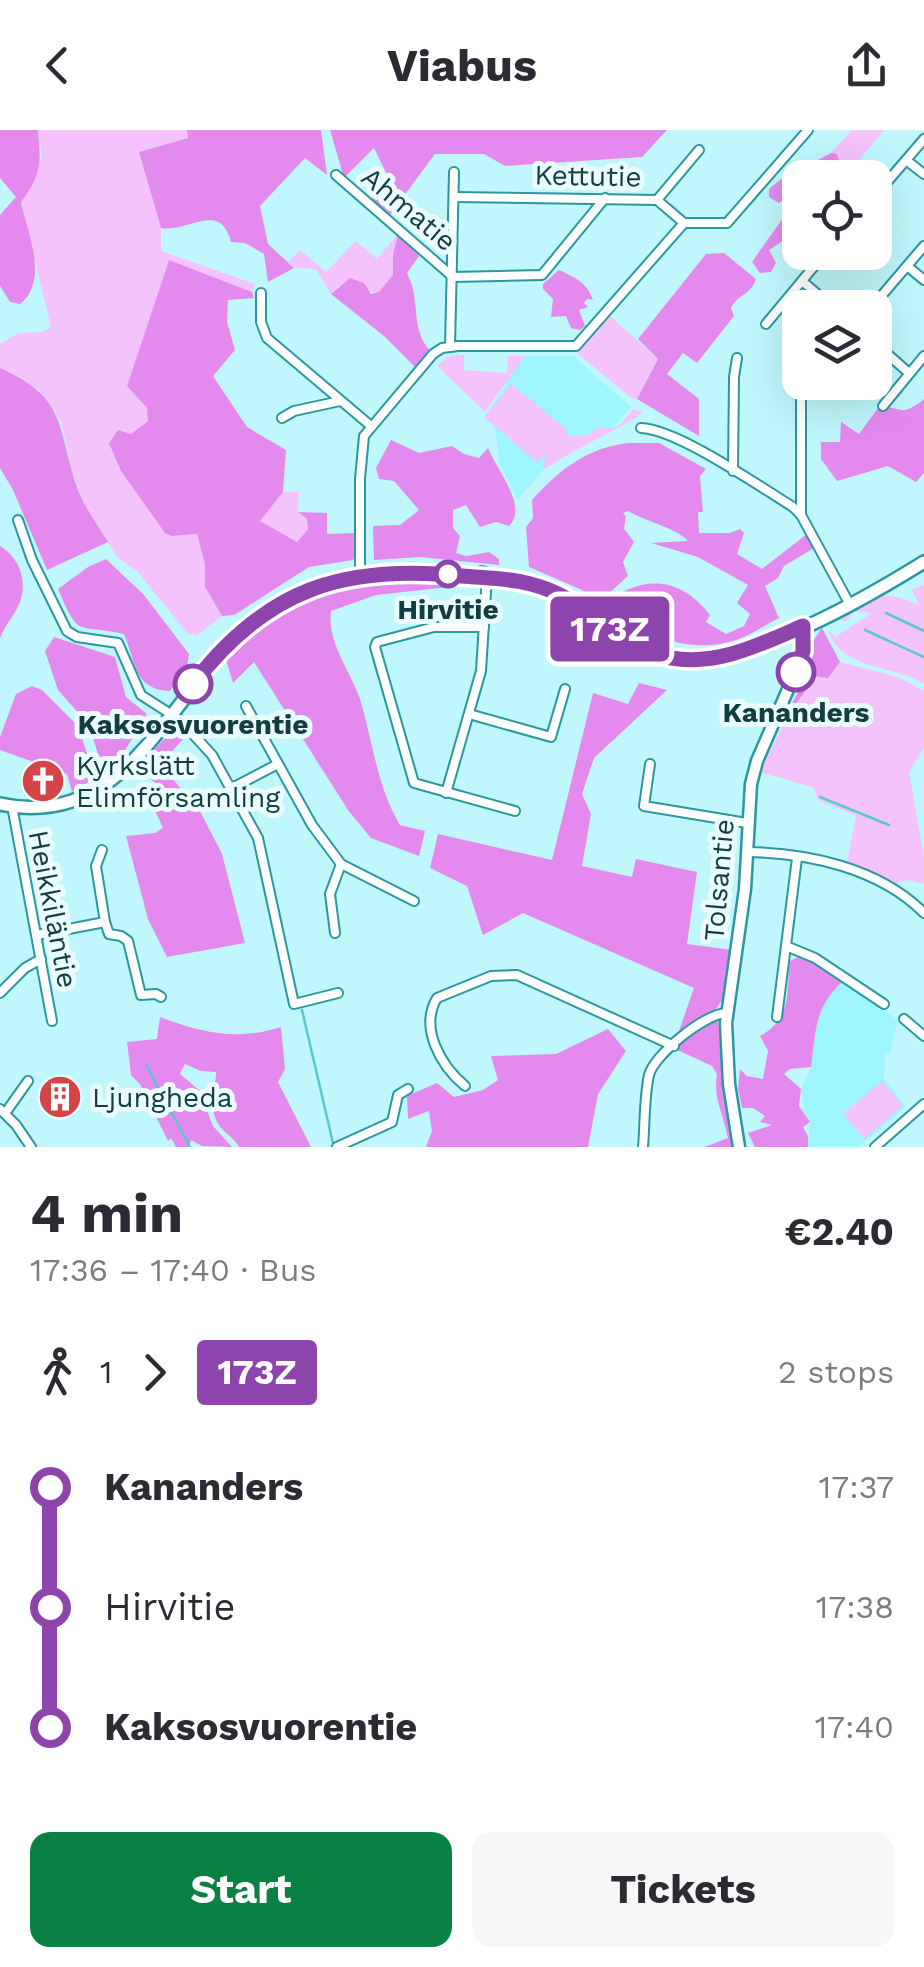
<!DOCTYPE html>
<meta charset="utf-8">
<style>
:root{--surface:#fff;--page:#f7f7f7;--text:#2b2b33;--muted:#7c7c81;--accent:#0b8043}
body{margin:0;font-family:"Work Sans",sans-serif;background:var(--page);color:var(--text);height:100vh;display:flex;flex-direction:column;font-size:38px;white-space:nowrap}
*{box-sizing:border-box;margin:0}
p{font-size:32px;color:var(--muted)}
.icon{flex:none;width:55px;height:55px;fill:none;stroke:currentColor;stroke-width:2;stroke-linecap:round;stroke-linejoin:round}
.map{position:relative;height:1017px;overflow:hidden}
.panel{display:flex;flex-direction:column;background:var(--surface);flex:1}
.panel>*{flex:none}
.badge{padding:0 20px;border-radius:8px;font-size:35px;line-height:65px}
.buttons{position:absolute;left:782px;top:30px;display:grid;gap:20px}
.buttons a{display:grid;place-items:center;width:110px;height:110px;border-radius:20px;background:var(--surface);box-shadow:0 10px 40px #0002;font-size:50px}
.map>.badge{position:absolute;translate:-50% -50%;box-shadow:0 0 0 5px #fff}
.legs{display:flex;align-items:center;gap:15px;height:110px;padding:0 30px;font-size:32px}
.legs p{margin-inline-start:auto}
.head{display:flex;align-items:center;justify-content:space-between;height:170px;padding:0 30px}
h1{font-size:55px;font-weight:700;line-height:75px}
.primary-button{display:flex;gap:20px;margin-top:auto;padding:20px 30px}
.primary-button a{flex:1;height:115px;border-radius:20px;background:var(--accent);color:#fff;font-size:40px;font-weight:700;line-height:115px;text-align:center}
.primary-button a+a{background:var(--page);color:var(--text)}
ul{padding:0 30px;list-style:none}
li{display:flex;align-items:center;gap:35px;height:120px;font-size:38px}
li i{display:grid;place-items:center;width:15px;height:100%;margin:0 12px;background:currentColor}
li i::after{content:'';width:25px;height:25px;margin:-12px;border:8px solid;border-radius:50%;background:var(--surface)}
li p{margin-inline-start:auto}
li:first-child i{background:linear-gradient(#0000 50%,currentColor 0)}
li:last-child i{background:linear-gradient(currentColor 50%,#0000 0)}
header{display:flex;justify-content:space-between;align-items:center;height:130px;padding:0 30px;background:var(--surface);font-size:45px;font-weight:700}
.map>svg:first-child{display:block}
.built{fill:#9ff5fc}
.green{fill:#f5c3fb}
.forest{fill:#e48aef}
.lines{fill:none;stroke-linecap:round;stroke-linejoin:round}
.stream{stroke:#59c8d1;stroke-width:2.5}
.minor-casing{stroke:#2b97a0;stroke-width:12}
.tertiary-casing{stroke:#2b97a0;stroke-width:15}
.secondary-casing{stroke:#2b97a0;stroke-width:16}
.minor{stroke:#fff;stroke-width:8}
.tertiary{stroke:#fff;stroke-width:10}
.secondary{stroke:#fff;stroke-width:11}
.line-1-casing{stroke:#fff;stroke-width:22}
.line-1{stroke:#8e44ad;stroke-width:15}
.stop-1-dot{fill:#fff;stroke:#8e44ad;stroke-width:5}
.labels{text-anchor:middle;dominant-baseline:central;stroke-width:10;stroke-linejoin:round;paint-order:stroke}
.street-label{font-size:28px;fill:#123e41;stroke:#eafcfe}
.stop-label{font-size:28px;font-weight:bold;fill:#123e41;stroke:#eafcfe}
.poi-label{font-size:28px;fill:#123e41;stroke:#eafcfe;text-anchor:start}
</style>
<header><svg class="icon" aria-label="back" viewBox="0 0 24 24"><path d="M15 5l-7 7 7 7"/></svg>Viabus<svg class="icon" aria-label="share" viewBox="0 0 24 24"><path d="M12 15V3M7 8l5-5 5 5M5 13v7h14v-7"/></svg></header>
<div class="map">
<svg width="924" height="1017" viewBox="0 0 924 1017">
<rect width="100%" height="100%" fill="#bff7fc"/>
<g class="built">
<path d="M525 226H573L631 277 610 302 581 315 544 339 518 370 499 333 495 296 484 287 507 254V247Z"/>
<path d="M842 852 898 890 890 923H885L884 949 906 976 859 1017H808L810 992 805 983 801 959 811 937 818 883 825 868Z"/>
</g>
<g class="green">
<path d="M38 0H187L188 8 139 22 161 98V121L255 154 252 162 169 130 127 256 147 278 149 291 131 304 172 406 197 404 205 435V457L222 486 197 505 188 504 138 442 118 428 85 376 72 341 61 291 41 262 19 246 0 238V214L19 203 43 202 51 197 21 72 42 26Z"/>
<path d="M852 0H884L854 36 838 45V24L831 23Z"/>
<path d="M398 104 393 124V145L379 163 338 156 331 164 316 139 294 138 289 131 300 120 326 142 356 111 377 129Z"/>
<path d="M610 186 658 229 637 269 630 267 577 223Z"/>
<path d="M450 225H464V240L507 243 508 226H525L485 282 437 236Z"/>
<path d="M511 254 567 300 565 304C578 308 589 307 598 297 618 302 621 294 633 279L643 283C611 303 577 318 544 339L545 323 538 333 484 287Z"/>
<path d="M283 362H299L298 381 307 389 308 399 297 412 259 391Z"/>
<path d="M924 455V554C892 534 839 540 828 499L835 507 872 483 855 481 846 491 839 490C849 486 849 479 857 474 877 460 900 465 919 476L912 459Z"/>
<path d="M840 532 898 547 924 561V618L909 642 924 728V754L907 750 893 754 847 733 856 686 818 670 814 658 760 642 805 550 812 546 828 548Z"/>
<path d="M882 951 903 976 864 1009 843 984Z"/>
</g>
<g class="forest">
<path d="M0 0H38C41 31 42 45 21 72 27 103 50 150 20 174L10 172 0 156V85L16 67 0 48Z"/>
<path d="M187 0H321L327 45 305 28 260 76 268 114 294 138 268 152 264 124 245 113 231 112C220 70 189 103 161 98L139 22 188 8Z"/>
<path d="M330 0H667L642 27 505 36 484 24H435L389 86 370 70 389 49 374 18 344 48Z"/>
<path d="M831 23 837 24 840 33 837 47 800 48V55L779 73 769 67V59L792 40 803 38Z"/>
<path d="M800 65V99L769 120 776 133 771 142 760 143 752 132 783 88 790 68Z"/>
<path d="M398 104 419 126 407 143C422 172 409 196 430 221L415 237 384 206 331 164 350 148 364 153 371 164 379 162 393 145V124Z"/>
<path d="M724 123 756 149C751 165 738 164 731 178L734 186 697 233 683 223 667 244 699 269V306L637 269 658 229 638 209 706 124Z"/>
<path d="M169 130 252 162 254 168 228 170 227 192 235 220 213 246 247 297 286 320 283 362 260 391 297 412 308 399 307 389 298 382 327 383V404L355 403 357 420 353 430 309 437 234 485 222 486 205 457V435L197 404 172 406 165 403 121 341 109 313 118 300 131 304 148 291 147 278 127 256Z"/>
<path d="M559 140C574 147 588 153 593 170L587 169 584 173 588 177 579 180 585 196 580 200 571 198 566 186 551 187 553 169 543 159V154Z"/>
<path d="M0 238C67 267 57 297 77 357 84 377 97 394 108 412L47 440 13 360 0 338Z"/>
<path d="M924 269V343L916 352 888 336 837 351 821 329V312H840L841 292 859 304 878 278C902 274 898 290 924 269Z"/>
<path d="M391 310 419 323 452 316 464 324 479 328 488 318C496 339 529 377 509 396L496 392 480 397 466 375 453 380V398L460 406 456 423 466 426 489 422 499 429V435L420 427 374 430 373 396 400 395 419 380 394 351 379 349 376 338Z"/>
<path d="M628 313H659L706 339 700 346 703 382H698L699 403H730L740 399 744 403 737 424 762 439 807 404 814 418 784 436 778 448 765 456 779 488C765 495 751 505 736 510 688 526 640 503 602 476 639 445 679 444 710 485L706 492 726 504 744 496 750 484 737 473 748 455 698 427 651 413 688 411C678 399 645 391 628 381L623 383 626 386 624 399 634 412 623 432 628 446 597 474 582 460 529 437 526 397 533 388 532 370C559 340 587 318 628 313Z"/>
<path d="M0 416C19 427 28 451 20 472 15 485 5 495 0 508Z"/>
<path d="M106 429 144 465 189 524 187 538 170 561C134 560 136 532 124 504 75 493 80 510 58 459L88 437Z"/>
<path d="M415 449 476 454 376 465 331 481C327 513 350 540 360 569 373 612 377 657 400 695L425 701 419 726 371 708 348 680 254 532 233 553 224 523C240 510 256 491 274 483 318 461 367 452 415 449Z"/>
<path d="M822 498 840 532 828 548 812 546 805 550 807 559 783 591 806 547 813 511Z"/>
<path d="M54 507 115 527 126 567 147 584 124 622 109 637 98 624 89 595 58 560 45 521Z"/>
<path d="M639 553 667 560 594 628 582 664 591 684 582 736 632 747 636 729 697 742 687 814 732 820 724 867 716 879 735 1017H705L728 1008C723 983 713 968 717 944L712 936 673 918 694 858 523 783 483 805 467 756 430 738 438 704 552 730 593 563 628 574Z"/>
<path d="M32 556 42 560 78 596 95 648 72 662 67 644 0 620V607L16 564Z"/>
<path d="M177 595 188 604 160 634 200 681 222 724 245 813 167 827 148 789 126 706 155 703 163 698 152 674 159 655 136 639Z"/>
<path d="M798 827 827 837 842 852C814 878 816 901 811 937L790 939 784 944 801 959 799 976 810 992 803 997 808 1006V1017H755L748 1003 772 995 760 992 765 986 753 978H742L738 959 740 939 747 946 763 949 768 921 760 906C792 888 786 866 790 831Z"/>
<path d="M160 887C202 903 238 911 281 897L285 939 278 952 311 1017H239C234 1007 222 1002 217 992 208 974 216 959 216 942L201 941 185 934 180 944 199 960 213 996 232 1017 202 1016 191 1010 189 1017H176L171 1008 168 1011 140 954 131 945 127 912 157 909Z"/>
<path d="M608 899 626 921 598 964 588 1017H426L432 1001 429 981 408 989 407 966 437 953 454 967 483 960 498 950 491 926 556 924Z"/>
</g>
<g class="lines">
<g class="stream">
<path d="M886 483 924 501"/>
<path d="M865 500 924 527"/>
<path d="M820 667 889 695"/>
<path d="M302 880 333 1013"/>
<path d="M146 935 190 1017"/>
</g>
<g class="minor-casing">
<g id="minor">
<path d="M906 30 924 44"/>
<path d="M336 45 453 147 542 145 605 68"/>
<path d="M875 66 924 9"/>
<path d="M454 67 657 70 699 20"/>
<path d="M657 70 684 93"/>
<path d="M907 136 924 150"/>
<path d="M802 151 834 178"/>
<path d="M261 163V192L267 208 371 296"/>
<path d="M871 178 924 116"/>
<path d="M766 194 826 122"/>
<path d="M875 213 909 243"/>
<path d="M450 217 454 42"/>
<path d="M808 252 801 264V385L849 473"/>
<path d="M883 276 924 226"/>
<path d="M282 288 294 281 340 271"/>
<path d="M641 298C677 299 759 356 793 377L801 385"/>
<path d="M733 341 734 247 737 228"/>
<path d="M18 390 32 430 67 501 77 507 118 513 141 565 180 590 212 625 258 708 294 874 338 863"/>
<path d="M360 447V349L364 306 433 224 442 218 458 216H576L684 93H727L808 0"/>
<path d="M484 497H434L377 512 375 517 414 653 515 681"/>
<path d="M246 576 312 695 341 734 414 771"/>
<path d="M469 584 551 607 565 559"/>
<path d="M650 634 644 676 747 693"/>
<path d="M232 658 278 634"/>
<path d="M446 663 481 541 487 446"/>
<path d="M12 676 52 891"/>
<path d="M102 720 96 736 105 792"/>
<path d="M747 722C809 723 879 738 924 783"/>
<path d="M335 803 330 764 341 734"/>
<path d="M37 805 105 792 109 804 121 806 128 811 141 865 156 864 161 867"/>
<path d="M786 816 815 828 884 874"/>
<path d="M0 863 25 838 41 829"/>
<path d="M777 887 797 728"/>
<path d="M904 889 924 906"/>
<path d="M465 956C441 936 419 898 437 868L491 846 517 845 674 916"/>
<path d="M0 979 16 995 31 1017"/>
<path d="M6 982 28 951"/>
<path d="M337 1017 392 992 398 965 408 959"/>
<path d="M643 1017C645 994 644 968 649 945 654 925 705 883 727 883"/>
<path d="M875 1017 924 974"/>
</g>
</g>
<g class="tertiary-casing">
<path id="tertiary" d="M739 1017 729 954 726 893 745 759 751 654 757 631 802 527 803 496"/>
</g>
<g class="secondary-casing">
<g id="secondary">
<path d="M482 443C509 452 537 453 563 466 595 483 619 511 654 524 728 550 861 471 924 432"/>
<path d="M0 674C146 705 176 525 286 470 332 447 384 444 434 444 452 444 470 448 487 446"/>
</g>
</g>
<use href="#minor" class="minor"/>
<use href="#tertiary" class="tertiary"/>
<use href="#secondary" class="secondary"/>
</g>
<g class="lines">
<g class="line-1-casing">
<path id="line-1" d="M193 554C266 459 343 434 462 446 497 449 525 448 558 464 598 483 626 520 671 528 718 536 761 514 803 496V521L796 542"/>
</g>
<use href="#line-1" class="line-1"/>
</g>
<defs>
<g id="church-disc" transform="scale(2.25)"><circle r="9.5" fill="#d44548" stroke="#eafcfe"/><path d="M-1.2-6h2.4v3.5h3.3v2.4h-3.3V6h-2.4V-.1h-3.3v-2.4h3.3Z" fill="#fff"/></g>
<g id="building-disc" transform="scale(2.25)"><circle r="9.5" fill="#d44548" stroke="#eafcfe"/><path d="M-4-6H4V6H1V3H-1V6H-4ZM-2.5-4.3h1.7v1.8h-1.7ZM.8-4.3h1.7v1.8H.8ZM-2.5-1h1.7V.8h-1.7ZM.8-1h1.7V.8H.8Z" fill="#fff"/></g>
</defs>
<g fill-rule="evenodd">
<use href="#church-disc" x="43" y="651"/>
<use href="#building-disc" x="60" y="967"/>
</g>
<g class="stop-1-dot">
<circle cx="448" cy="444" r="12"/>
<circle cx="796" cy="542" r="18"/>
<circle cx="193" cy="554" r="18"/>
</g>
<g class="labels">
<g class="street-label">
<text transform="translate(588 46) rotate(1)">Kettutie</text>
<text transform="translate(409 79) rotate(40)">Ahmatie</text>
<text transform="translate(719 750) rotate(-85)">Tolsantie</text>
<text transform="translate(53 779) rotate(79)">Heikkiläntie</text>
</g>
<g class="stop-label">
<text x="448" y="479">Hirvitie</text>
<text x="796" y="582">Kananders</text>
<text x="193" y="594">Kaksosvuorentie</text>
</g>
<g class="poi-label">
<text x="76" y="635">Kyrkslätt<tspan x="76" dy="32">Elimförsamling</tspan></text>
<text x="92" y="967">Ljungheda</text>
</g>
</g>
</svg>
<div class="buttons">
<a><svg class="icon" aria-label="locate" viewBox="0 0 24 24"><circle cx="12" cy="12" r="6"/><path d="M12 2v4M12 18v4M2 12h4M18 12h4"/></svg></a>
<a><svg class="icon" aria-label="layers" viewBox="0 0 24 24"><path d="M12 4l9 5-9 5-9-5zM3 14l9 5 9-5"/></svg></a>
</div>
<b class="badge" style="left:610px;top:499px;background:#8e44ad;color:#fff">173Z</b>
</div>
<section class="panel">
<div class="head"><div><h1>4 min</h1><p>17:36 – 17:40 · Bus</p></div><b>€2.40</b></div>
<div class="legs"><svg class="icon" aria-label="walk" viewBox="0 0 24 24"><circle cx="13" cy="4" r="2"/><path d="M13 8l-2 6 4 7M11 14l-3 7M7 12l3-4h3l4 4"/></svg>1<svg class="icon" aria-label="forward" viewBox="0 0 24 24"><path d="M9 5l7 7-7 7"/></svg><b class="badge" style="background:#8e44ad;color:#fff">173Z</b><p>2 stops</p></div>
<ul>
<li><i style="color:#8e44ad"></i><b>Kananders</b><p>17:37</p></li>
<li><i style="color:#8e44ad"></i><span>Hirvitie</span><p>17:38</p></li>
<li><i style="color:#8e44ad"></i><b>Kaksosvuorentie</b><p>17:40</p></li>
</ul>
<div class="primary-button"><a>Start</a><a>Tickets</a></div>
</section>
